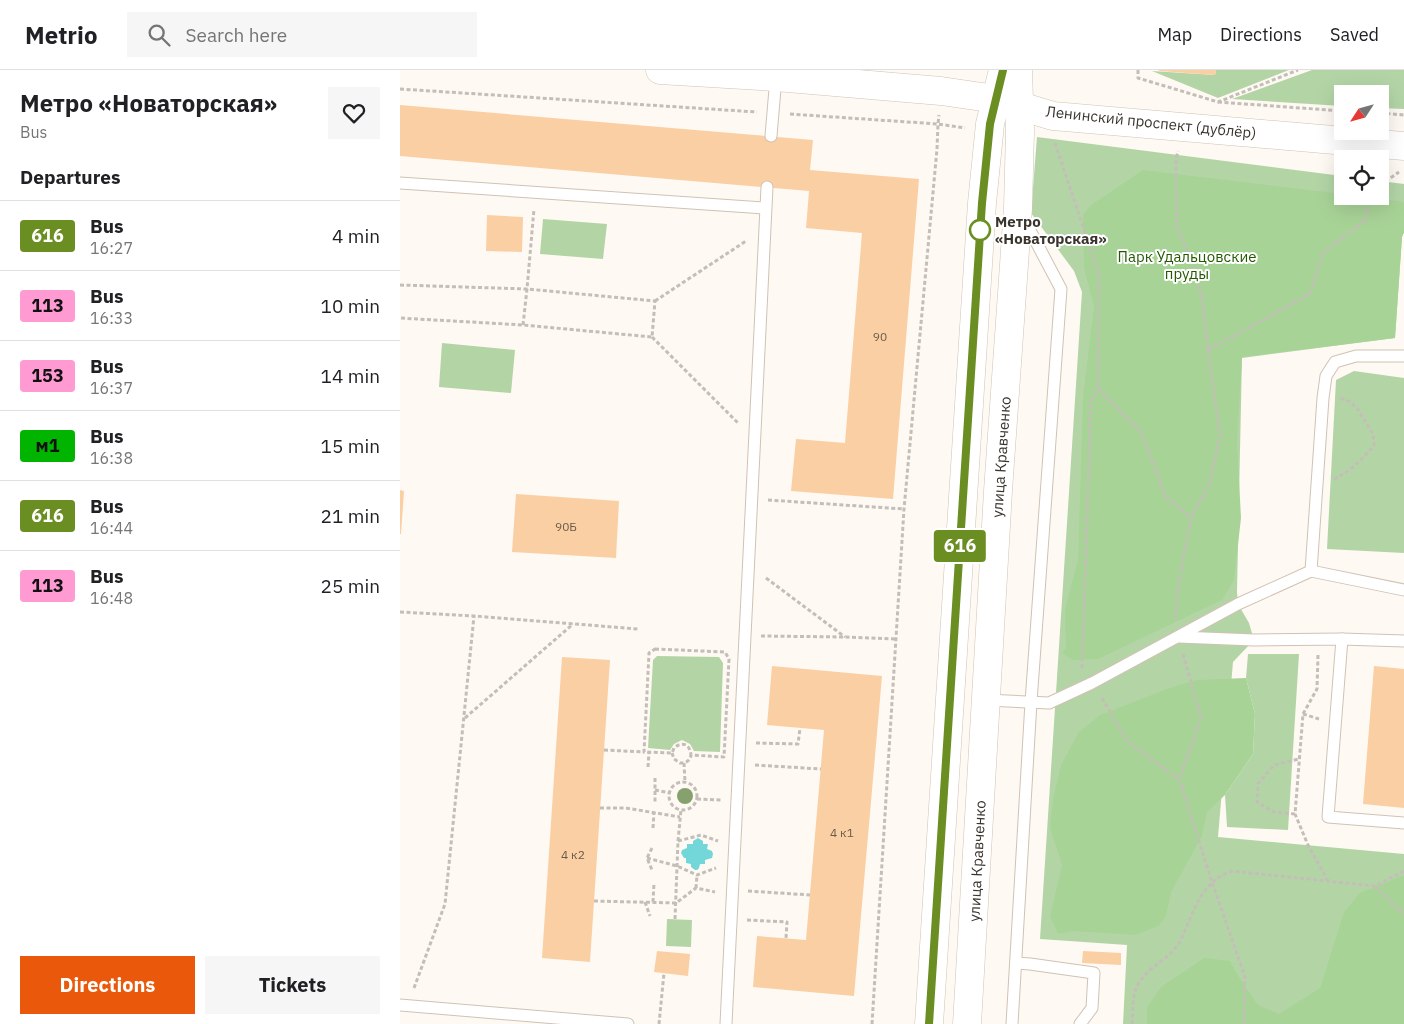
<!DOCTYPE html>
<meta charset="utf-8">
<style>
:root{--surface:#fff;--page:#f6f6f6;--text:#202124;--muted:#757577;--line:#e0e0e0;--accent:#ea580c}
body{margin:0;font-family:"IBM Plex Sans",sans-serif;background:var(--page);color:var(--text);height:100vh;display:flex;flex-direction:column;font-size:19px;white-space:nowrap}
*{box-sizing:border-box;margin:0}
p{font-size:16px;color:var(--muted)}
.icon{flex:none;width:28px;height:28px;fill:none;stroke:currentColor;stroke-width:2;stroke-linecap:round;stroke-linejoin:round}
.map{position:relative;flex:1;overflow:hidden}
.drawer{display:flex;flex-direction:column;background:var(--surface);width:400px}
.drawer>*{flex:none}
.badge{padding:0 10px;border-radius:4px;font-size:18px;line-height:32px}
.needle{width:32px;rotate:234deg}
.controls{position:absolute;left:934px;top:15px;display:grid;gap:10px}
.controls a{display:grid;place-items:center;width:55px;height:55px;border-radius:0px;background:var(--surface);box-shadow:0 5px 20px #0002;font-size:25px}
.map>.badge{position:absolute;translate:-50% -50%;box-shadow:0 0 0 2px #fff}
h2{padding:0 20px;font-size:19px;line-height:45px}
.round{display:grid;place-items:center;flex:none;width:52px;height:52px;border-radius:0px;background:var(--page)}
.head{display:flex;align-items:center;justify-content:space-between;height:85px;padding:0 20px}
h1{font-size:24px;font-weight:700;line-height:38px}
.cta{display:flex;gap:10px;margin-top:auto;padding:10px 20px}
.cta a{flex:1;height:58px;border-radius:0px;background:var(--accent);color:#fff;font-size:20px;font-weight:700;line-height:58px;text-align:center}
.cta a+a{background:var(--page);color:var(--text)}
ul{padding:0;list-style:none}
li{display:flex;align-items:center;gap:15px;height:70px;padding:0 20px;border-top:1px solid var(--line)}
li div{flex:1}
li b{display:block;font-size:19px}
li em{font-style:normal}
li .badge{min-width:55px;font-weight:700;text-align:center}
header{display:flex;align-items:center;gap:30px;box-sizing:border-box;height:70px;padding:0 25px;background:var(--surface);border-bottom:1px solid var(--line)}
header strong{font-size:24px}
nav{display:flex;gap:28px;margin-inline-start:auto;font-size:18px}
.search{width:350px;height:45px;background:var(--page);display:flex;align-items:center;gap:12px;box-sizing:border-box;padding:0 18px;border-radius:0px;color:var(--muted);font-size:19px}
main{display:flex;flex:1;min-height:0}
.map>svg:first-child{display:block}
.green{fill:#b3d5a6}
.forest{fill:#a8d397}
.water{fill:#73d7da}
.building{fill:#facfa3}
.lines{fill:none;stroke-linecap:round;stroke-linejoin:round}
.service-casing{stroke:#d0c2b4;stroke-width:13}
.tertiary-casing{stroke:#d0c2b4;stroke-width:29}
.path{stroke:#c4beb8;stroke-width:3;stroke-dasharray:4 2.5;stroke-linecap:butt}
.service{stroke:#fff;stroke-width:11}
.tertiary{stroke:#fff;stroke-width:28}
.tree{fill:#87a16e}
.line-casing{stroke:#fff;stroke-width:11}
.line{stroke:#6b8e23;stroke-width:8}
.stop-dot{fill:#fff;stroke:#6b8e23;stroke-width:2.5}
.labels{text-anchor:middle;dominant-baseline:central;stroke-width:4;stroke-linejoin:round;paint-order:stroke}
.number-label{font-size:12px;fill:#6a5b4b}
.street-label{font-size:15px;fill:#3a342e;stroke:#fff}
.stop-label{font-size:15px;font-weight:bold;fill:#3a342e;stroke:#fff;text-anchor:start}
.park-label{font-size:15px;fill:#245902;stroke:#fff}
</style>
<header>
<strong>Metrio</strong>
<div class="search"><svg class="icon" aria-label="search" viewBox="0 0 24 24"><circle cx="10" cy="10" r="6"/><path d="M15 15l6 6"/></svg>Search here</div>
<nav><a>Map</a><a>Directions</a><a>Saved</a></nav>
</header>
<main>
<section class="drawer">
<div class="head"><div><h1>Метро «Новаторская»</h1><p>Bus</p></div><a class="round"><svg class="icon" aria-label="heart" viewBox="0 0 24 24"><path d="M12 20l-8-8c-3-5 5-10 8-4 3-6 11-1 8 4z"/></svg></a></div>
<h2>Departures</h2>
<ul>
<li><span class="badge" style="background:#6b8e23;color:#fff">616</span><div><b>Bus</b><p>16:27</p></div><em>4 min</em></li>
<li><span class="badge" style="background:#ff9ad2;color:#111">113</span><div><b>Bus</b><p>16:33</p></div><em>10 min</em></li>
<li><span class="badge" style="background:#ff9ad2;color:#111">153</span><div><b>Bus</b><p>16:37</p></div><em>14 min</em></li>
<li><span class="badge" style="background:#01b400;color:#111">м1</span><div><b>Bus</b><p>16:38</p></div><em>15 min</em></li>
<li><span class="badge" style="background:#6b8e23;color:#fff">616</span><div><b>Bus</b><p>16:44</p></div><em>21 min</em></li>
<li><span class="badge" style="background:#ff9ad2;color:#111">113</span><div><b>Bus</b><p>16:48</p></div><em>25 min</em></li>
</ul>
<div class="cta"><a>Directions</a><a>Tickets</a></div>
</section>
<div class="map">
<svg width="1004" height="954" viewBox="0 0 1004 954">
<rect width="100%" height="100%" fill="#fff9f3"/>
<g class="green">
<path d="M816 0H889L818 28 752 1 815 5Z"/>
<path d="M912 0H1004V39L980 38V24H942V36L832 29Z"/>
<path d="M637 67 942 106V126H980V111L1004 114V162L1002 167 995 268 842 288 837 522 838 534 849 553 854 570 833 592 818 767 1004 784V954H723L727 875 640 869 682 222 674 201 631 143Z"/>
<path d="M143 149 207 154 203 189 140 184Z"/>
<path d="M42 273 115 280 111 323 39 317Z"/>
<path d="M954 301 1004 308V483L927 479 936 310Z"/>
<path d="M848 584H899L888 760 827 757 825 725 853 684 855 644 846 608Z"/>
<path d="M257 586 319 587 323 593 320 682 294 681 290 674 282 670 274 674 270 680 248 678 253 590Z"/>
<path d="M267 849 292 850 291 877 266 876Z"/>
</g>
<g class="forest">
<path d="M743 100 942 124V126H959L1004 132V162L1002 167 995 268 842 287 837 371 841 448 834 510 822 530 698 589 673 590 662 583 666 578 665 539 678 490 683 327 694 236 684 198 683 145 691 135Z"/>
<path d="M846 608 855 644 853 684 825 725 807 742 802 766 771 822 766 846 759 856 736 865 672 861 658 864 650 846 662 795 650 758 653 729 661 695 679 662 700 645 772 617 796 610Z"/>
<path d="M1004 805V954H747V937L762 916 804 888 830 891 842 912 858 935 879 944 920 918 944 842 960 823Z"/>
</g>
<path class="water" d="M298 768 303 771V774H308L307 779 312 781 313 784 312 788 305 790V794H300C299 798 299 800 295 800L291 797V794L286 793V788H284L281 783 282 780 287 778V774H293V771Z"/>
<g class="building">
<path d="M759 0H816L815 5 759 1Z"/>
<path d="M0 35 413 70 410 100 519 109 493 429 391 421 396 369 445 373 462 163 406 158 409 121 0 86Z"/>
<path d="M87 145 123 147 122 182 86 181Z"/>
<path d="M0 420 4 421 1 464H0Z"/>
<path d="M116 424 219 431 216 488 112 482Z"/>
<path d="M162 587 210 590 190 892 142 888Z"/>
<path d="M372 596 482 606 454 926 353 917 357 866 406 870 424 660 367 655Z"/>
<path d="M974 596 1004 599V738L963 734Z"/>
<path d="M257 881 290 884 288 906 254 902Z"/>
<path d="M683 881 721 883V895L682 893Z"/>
</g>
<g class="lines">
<g class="service-casing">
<g id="service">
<path d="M371 66 376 7"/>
<path d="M0 113 365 138"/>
<path d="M911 501 923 328 926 306 935 292 956 286H1004"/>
<path d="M779 567 854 570 942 569 1004 571"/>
<path d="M942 569 928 747 1004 753"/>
<path d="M586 630 649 633 692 613 838 534 911 501 1004 520"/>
<path d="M616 893 630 894 694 903 692 938 680 954"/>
<path d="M0 935 228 954"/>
<path d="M326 954 367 117"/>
<path d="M612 954 631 632 661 219 624 149"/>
</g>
</g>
<g class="tertiary-casing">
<g id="tertiary">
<path d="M260 0 376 7 541 21 596 29 653 46 1004 76"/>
<path d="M529 954 582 133 590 54 603 0"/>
<path d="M567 954 598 421 618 138 620 61 618 0"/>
</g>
</g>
<g class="path">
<path d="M738 0V8L818 32 898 0"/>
<path d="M0 19 357 42"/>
<path d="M818 32 942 41"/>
<path d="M980 43 1004 45"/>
<path d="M390 44 538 54 539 45"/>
<path d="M655 73 699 204 698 319 742 363 765 426 791 448"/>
<path d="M980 115 999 102"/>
<path d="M0 215 127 219 255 231 252 267 123 255 0 248"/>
<path d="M255 231 346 171"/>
<path d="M123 255 127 219 134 139"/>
<path d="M252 267 338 353"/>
<path d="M808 280 910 224 923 183 965 151 969 126"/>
<path d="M934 409C950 402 962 389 974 376L973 364 957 338 946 329H939"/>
<path d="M368 430 504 439"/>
<path d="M366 508 445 567"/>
<path d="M0 542 74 546 238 559"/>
<path d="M775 549 779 509 791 448 810 411 820 366 808 280 802 227 792 190 777 159 776 89 778 81"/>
<path d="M361 566 446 567 496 569"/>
<path d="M255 579 325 582 329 589 324 687 291 685C290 674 282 671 274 678L272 683 244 682 249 583Z"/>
<path d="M783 584 801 648 779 709 812 812 845 907 844 954"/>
<path d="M918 585 917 619 903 644 895 744 908 775 928 811"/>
<path d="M682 598 691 331 698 319"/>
<path d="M702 628 727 671 778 709"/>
<path d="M903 644 919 649"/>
<path d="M65 648 173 554"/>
<path d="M356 673 398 674 400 658"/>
<path d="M204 680 244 682"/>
<path d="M272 683 274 689 280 693C286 693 290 691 291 685"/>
<path d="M284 693 285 712"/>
<path d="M355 695 421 699"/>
<path d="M248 697 249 682"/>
<path d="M255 708V732"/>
<circle cx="283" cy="726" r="14"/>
<path d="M255 720 270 723"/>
<path d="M297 729 321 730"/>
<path d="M200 738H226L280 747"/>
<path d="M895 744 874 742 857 732 858 714 874 695 899 689"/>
<path d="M253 758 254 742"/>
<path d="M278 771 301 765 318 771"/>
<path d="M252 778 247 788 252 800"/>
<path d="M247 788 277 796 297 805 316 798"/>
<path d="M975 816 1004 844"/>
<path d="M296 818 297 805"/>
<path d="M348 821 410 825"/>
<path d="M194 831 276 833 296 818 315 822"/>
<path d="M245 832 250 846"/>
<path d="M253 832 254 813"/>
<path d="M275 849 278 771 281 740"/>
<path d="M347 850 387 852 386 868"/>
<path d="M14 918 45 834 74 546"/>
<path d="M259 954 264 903"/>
<path d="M472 954 504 439 537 79 538 54 565 58"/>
<path d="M732 954C733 942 732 927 737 916 747 897 765 892 777 876 781 871 783 864 786 858 797 833 804 811 832 801L975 816 1004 801"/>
</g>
<use href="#service" class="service"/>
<use href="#tertiary" class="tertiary"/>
</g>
<circle class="tree" cx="285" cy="726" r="8"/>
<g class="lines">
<g class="line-casing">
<path id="line" d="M529 954 582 133 590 54 603 0"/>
</g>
<use href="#line" class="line"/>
</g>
<circle class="stop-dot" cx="580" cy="160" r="10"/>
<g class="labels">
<g class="number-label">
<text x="480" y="266">90</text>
<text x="166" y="456">90Б</text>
<text x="442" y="762">4 к1</text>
<text x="173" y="784">4 к2</text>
</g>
<g class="street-label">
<text transform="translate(751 52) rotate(6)">Ленинский проспект (дублёр)</text>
<text transform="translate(601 387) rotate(-86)">улица Кравченко</text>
<text transform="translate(577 791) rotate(-87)">улица Кравченко</text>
</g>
<g class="stop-label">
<text x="595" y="151">Метро<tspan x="595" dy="17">«Новаторская»</tspan></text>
</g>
<g class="park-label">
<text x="787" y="186">Парк Удальцовские<tspan x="787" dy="17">пруды</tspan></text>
</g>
</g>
</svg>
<div class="controls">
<a><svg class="needle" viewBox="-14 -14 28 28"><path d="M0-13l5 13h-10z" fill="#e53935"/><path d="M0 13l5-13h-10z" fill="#757577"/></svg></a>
<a><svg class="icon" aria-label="locate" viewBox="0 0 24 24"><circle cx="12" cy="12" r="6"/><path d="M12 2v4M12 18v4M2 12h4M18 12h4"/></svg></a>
</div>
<b class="badge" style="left:560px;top:476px;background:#6b8e23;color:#fff">616</b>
</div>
</main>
